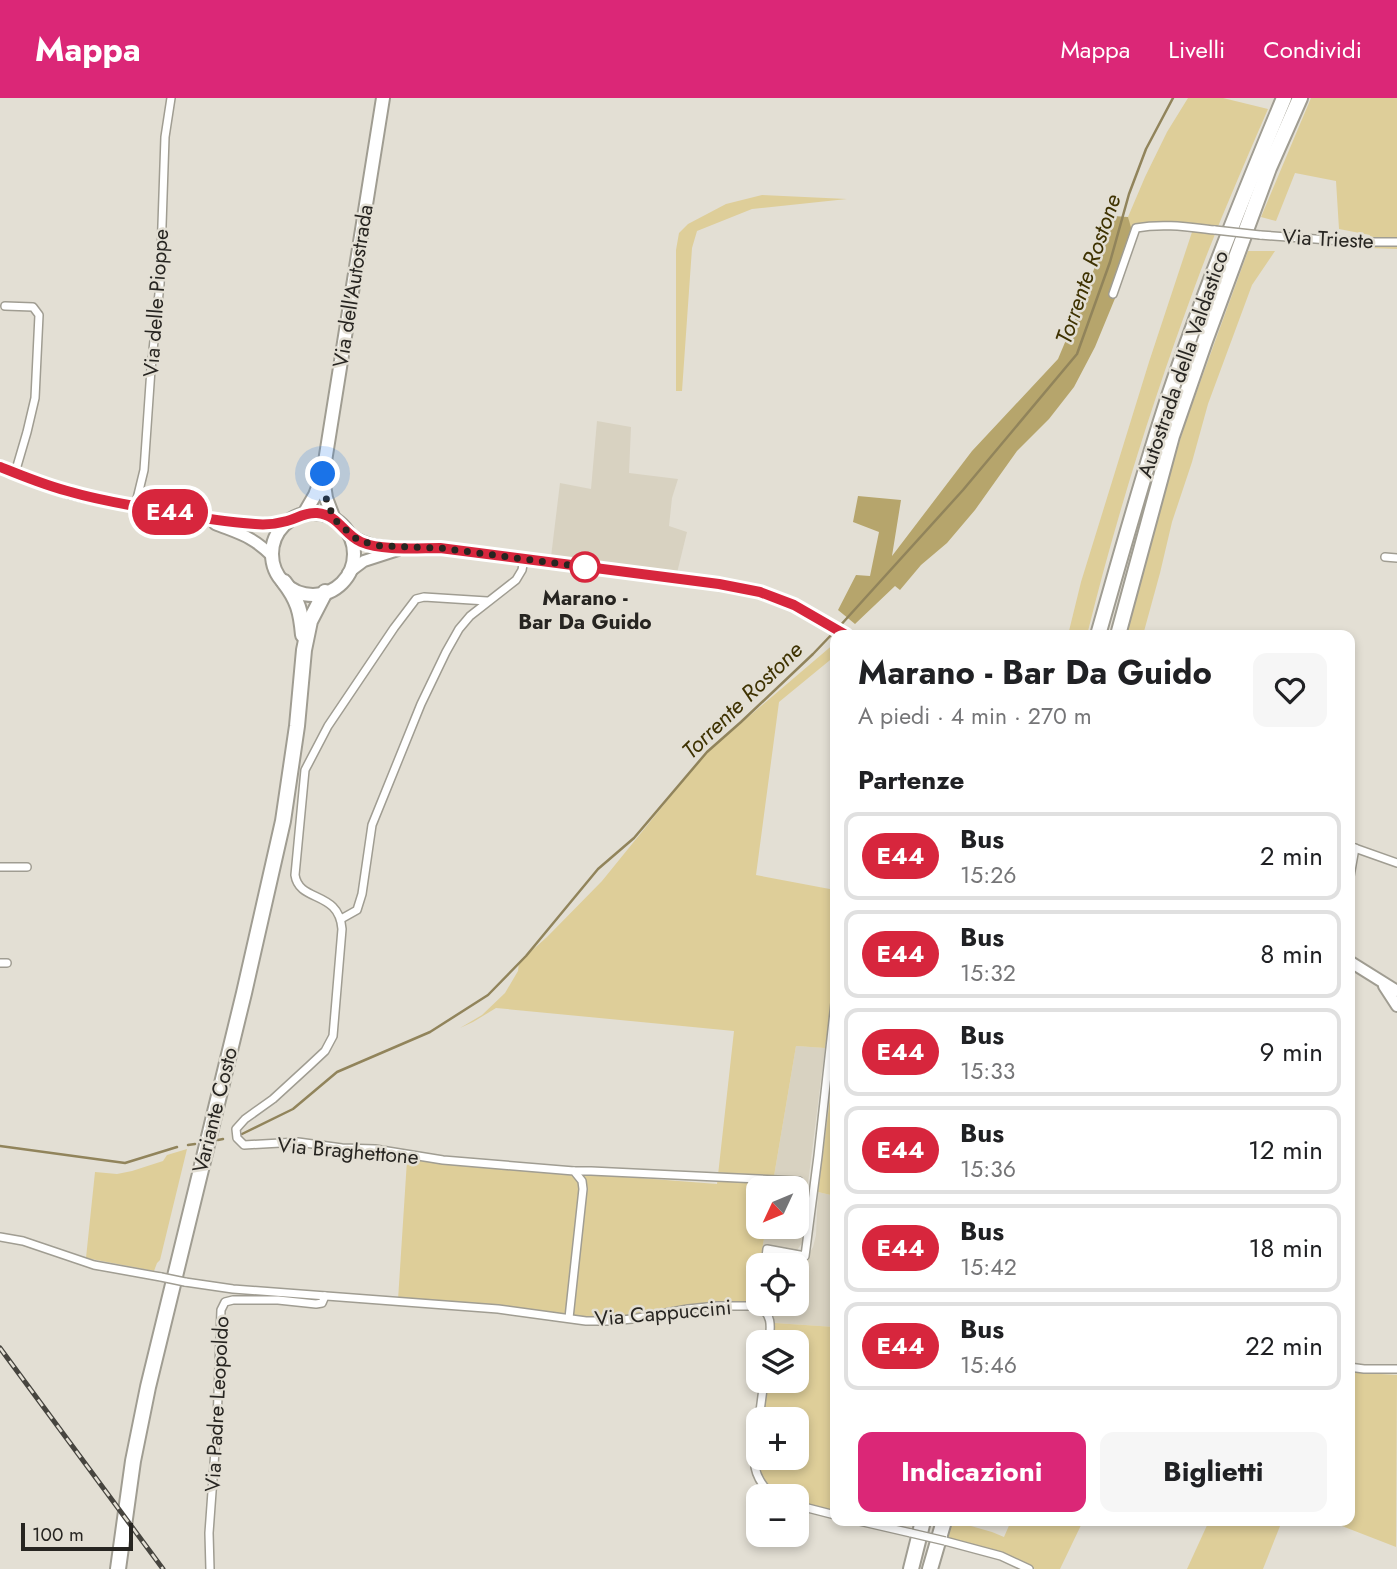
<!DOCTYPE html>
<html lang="it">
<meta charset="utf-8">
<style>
:root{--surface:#fff;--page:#f6f6f6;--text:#202124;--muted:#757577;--line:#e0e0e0;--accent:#db2777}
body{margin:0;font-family:Jost,sans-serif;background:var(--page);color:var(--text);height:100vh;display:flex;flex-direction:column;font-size:26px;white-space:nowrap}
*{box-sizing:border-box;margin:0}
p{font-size:23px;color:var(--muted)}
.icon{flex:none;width:38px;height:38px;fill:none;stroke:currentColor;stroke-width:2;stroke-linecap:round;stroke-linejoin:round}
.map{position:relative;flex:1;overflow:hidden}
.panel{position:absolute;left:830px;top:532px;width:525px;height:896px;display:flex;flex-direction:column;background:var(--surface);border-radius:14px;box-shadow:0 4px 10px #0003}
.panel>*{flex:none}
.badge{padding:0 14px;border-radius:23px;font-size:24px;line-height:46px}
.needle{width:46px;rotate:226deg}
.buttons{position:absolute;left:746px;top:1078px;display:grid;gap:14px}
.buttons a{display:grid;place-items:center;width:63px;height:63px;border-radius:14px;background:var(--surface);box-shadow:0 4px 10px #0003;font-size:35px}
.scale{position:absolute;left:21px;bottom:18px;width:112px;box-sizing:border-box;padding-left:7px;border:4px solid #272521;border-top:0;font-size:19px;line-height:24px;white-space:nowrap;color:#272521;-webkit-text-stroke:5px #e3dfd4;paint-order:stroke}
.you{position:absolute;width:35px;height:35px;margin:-18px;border:5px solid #fff;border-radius:50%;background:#1a73e8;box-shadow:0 0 0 10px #1a73e833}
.map>.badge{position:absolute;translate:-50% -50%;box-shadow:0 0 0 4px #fff}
h2{padding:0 28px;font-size:26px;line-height:63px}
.round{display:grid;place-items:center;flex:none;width:74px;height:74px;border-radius:14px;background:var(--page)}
.headline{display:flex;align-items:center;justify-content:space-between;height:119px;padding:0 28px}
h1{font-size:33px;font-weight:700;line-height:52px}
.button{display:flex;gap:14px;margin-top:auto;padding:14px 28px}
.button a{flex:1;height:80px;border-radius:14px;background:var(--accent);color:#fff;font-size:28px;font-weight:700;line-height:80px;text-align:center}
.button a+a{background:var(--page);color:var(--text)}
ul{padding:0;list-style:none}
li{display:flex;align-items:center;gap:21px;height:88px;margin:0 14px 10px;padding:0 14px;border:4px solid var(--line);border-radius:14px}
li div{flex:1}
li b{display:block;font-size:26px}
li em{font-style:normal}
li .badge{min-width:77px;font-weight:700;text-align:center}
header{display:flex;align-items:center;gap:42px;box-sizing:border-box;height:98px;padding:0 35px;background:var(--accent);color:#fff}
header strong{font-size:33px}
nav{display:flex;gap:38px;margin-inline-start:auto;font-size:24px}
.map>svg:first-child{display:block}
.built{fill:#d8d2c1}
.green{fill:#dece99}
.forest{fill:#b6a56c}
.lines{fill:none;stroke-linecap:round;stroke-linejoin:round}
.stream{stroke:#91845b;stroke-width:2.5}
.street-casing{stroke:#a09d92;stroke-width:10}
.secondary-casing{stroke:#a09d92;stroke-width:14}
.primary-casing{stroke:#a09d92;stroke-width:16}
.highway-casing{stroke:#a09d92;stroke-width:18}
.street{stroke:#fff;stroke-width:7}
.secondary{stroke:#fff;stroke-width:10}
.primary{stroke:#fff;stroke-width:12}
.highway{stroke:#fff;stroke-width:14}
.rail-casing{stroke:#47453f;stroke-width:5}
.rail{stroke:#e3dfd4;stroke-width:2.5;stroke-dasharray:8;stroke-linecap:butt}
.street-bridge-casing{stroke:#a09d92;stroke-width:10;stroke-linecap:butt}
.street-bridge{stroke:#fff;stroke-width:7}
.line-casing{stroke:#fff;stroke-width:16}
.line{stroke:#d7263d;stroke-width:10}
.walk{stroke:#272521;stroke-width:7;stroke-dasharray:0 12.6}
.stop-dot{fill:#fff;stroke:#d7263d;stroke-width:3.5}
.labels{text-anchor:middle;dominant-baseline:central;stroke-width:5;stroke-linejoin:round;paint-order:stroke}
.street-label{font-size:21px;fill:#272521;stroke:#e3dfd4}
.stop-label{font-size:21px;font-weight:bold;fill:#272521;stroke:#e3dfd4}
.water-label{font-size:23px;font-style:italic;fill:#3e3201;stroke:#e3dfd4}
</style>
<header>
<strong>Mappa</strong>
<nav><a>Mappa</a><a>Livelli</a><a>Condividi</a></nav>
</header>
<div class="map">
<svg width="1397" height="1471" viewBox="0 0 1397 1471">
<rect width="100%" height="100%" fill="#e3dfd4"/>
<g class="built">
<path d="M597 323 631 329 629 375 678 381 672 400 669 428 687 434 677 475 551 459 560 385 591 391Z"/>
<path d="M796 948 825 950 807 1093 805 1135 802 1145 795 1155 773 1154 764 1157 760 1164 766 1129H796V1090H772Z"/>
<path d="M818 1094 835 1098V1229L775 1225 773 1217 765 1206H796V1167H795L807 1159 813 1149 816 1137Z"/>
</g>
<g class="green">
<path d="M1188 0H1223L1268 11C1243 69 1217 128 1195 188 1153 302 1116 419 1087 537H1068L1081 484 1149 264 1193 131 1163 129 1131 136 1128 119 1145 79 1167 34Z"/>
<path d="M1311 0H1397V151L1369 150 1370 137 1339 131 1336 83 1295 75 1276 123 1261 119Z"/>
<path d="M762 97 847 101 752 111 697 133 692 150 682 293H676V152L679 135 688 126 726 106Z"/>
<path d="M1248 153H1275L1252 187 1208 306 1192 364 1172 424 1160 475 1143 537H1124L1156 419 1186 323Z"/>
<path d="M835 545V558L779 604 756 777 835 792V886L825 950 796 948 772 1090H758V1129H766L760 1164 758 1167 754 1203 724 1205 614 1220 569 1219 398 1202 407 1062 717 1086 734 933 496 910 473 924 460 930 482 917 505 895 518 873 519 864 547 839 602 783 705 656Z"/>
<path d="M835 961V1098L818 1094Z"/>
<path d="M187 1051 160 1162 157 1165 154 1173 86 1160 95 1074 117 1076 132 1073 163 1063 167 1057Z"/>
<path d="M775 1225 835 1229V1415L796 1405V1398H779L770 1392 758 1374V1360H796V1321H763L768 1283H796V1244H773Z"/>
<path d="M1349 1274 1397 1277 1396 1449 1329 1423H1349Z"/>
<path d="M948 1423H972L971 1428 992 1434 1004 1439 1011 1423H1083L1060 1471H1035L1009 1458 943 1442Z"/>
<path d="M1209 1423H1282L1263 1471H1187Z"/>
</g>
<path class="forest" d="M1114 118 1128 119 1132 133 1118 181 1116 198 1095 249 1074 289 1049 321 1017 353 975 412 947 445 921 467 900 492 895 488 855 526 838 512 856 477 870 478 879 434 853 424 858 398 901 402 892 458 972 353 1058 261 1079 211Z"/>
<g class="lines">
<g class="stream">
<path d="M838 530 963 392 1077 256 1110 164 1129 96 1146 51 1173 0"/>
<path d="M242 1036 293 1011 337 974 430 934 488 897 526 858 598 771 634 740 707 654 741 624 813 556 834 534"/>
<path d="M218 1042 223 1041"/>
<path d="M188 1047 195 1046"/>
<path d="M0 1048 125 1065 177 1049"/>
</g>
<g class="street-casing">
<g id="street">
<path d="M1260 137 1357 144H1397"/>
<path d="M1113 196 1136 130C1163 125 1188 129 1215 132"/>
<path d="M5 208 33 209 39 217 35 300 27 334 15 375"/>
<path d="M135 409 144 372 151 271 160 186 165 39 171 0"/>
<path d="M1385 459 1397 460"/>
<path d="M487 503 424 499 416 501 394 530 328 628 305 672 295 777C299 805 339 792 342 831L333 938 325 953 309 968 273 1001 245 1021 236 1031 237 1040 244 1047 298 1044 342 1050 375 1051 443 1062 574 1073 582 1083 583 1091 569 1220"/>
<path d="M1349 748 1397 765"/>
<path d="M0 769H27"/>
<path d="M1349 784 1355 750"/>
<path d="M341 821 357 812 362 796 372 727 421 606 446 554 459 531 470 518 516 482 522 472 524 461"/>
<path d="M0 865H7"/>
<path d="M574 1073H591L799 1083"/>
<path d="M0 1139 23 1143 94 1167 161 1179"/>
<path d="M765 1167 767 1151 805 1158 818 1058 835 905"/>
<path d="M185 1184 233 1191 498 1211 586 1223H611L632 1221 688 1211 717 1208H756C773 1214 771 1229 769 1244"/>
<path d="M1349 1269 1364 1271H1397"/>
<path d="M759 1321 764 1283"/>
<path d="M758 1329C754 1359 748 1375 773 1398"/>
<path d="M796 1407 835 1417"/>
<path d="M859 1423 911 1435"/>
<path d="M945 1443 1001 1458 1029 1471"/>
<path d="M210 1471 209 1435 217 1325 221 1212 225 1204 233 1202H278L316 1206 322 1205 325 1198"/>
</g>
</g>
<g class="secondary-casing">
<g id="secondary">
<path d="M0 369C23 378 47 388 71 395 102 403 134 408 166 414 206 421 248 431 289 423"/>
<path d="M215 426C240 436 252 438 272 458"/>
<path d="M347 434C371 455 410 450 440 450L719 486 759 494 794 507 846 537"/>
<path d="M348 475 364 463 398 452"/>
<path d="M1349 863 1397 893"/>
<path d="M1384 888 1397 908"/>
</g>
</g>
<g class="primary-casing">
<g id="primary">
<path d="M323 380 326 400 334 421"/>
<circle cx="313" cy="456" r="41"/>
<path d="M304 416 315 397 323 376 383 0"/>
</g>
</g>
<g class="highway-casing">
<g id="highway">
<path d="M284 484C298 502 301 514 303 537"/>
<path d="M1098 537C1121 457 1143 377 1169 298 1203 197 1243 98 1284 0"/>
<path d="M1118 537 1172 338 1205 243 1269 70 1300 0"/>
<path d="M118 1471 133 1363 148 1289 244 895 283 723 297 628 304 552 310 523 325 494"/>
<path d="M911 1471 923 1423"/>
<path d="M930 1471 944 1423"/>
</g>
</g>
<use href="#street" class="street"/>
<use href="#secondary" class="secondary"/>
<use href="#primary" class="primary"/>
<use href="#highway" class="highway"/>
<g class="rail-casing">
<path id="rail" d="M0 1250 163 1471"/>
</g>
<use href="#rail" class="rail"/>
<g class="street-bridge-casing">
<g id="street-bridge">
<path d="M1215 132 1260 137"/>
<path d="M161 1179 185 1184"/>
<path d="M911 1435 945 1443"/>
</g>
</g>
<use href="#street-bridge" class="street-bridge"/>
</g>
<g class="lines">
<g class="line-casing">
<path id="line" d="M0 369C23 378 46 388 71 394 102 403 133 408 165 413 195 419 224 424 255 426 265 427 276 426 287 423 298 420 305 414 317 415 339 417 343 436 361 444 382 453 417 450 440 450L719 486 760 494 794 507 846 537"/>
</g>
<use href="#line" class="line"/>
<path class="walk" d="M323 376 326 400 334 421 354 439 360 443 381 448 440 450 585 469"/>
</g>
<circle class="stop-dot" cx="585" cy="469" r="14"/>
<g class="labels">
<g class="street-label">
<text transform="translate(1328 141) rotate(3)">Via Trieste</text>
<text transform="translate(353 188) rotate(-81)">Via dell'Autostrada</text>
<text transform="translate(156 205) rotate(-86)">Via delle Pioppe</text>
<text transform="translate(1183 266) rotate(-71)">Autostrada della Valdastico</text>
<text transform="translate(215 1012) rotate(-76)">Variante Costo</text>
<text transform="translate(348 1053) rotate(5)">Via Braghettone</text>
<text transform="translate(663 1215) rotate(-5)">Via Cappuccini</text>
<text transform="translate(217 1306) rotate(-87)">Via Padre Leopoldo</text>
</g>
<g class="stop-label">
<text x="585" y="500">Marano -<tspan x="585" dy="24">Bar Da Guido</tspan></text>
</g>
<g class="water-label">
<text transform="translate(1088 171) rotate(-71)">Torrente Rostone</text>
<text transform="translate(742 602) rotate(-44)">Torrente Rostone</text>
</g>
</g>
</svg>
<div class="buttons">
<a><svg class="needle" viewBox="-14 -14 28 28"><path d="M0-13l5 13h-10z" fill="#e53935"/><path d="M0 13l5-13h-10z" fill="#757577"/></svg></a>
<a><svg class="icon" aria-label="locate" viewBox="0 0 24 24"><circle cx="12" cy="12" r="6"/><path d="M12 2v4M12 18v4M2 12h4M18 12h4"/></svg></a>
<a><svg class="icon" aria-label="layers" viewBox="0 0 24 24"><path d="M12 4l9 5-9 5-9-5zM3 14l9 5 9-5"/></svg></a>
<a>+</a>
<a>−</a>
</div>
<div class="scale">100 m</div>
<div class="you" style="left:323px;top:376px"></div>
<b class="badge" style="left:170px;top:414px;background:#d7263d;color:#fff">E44</b>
<section class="panel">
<div class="headline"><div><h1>Marano - Bar Da Guido</h1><p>A piedi · 4 min · 270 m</p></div><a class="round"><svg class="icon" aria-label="heart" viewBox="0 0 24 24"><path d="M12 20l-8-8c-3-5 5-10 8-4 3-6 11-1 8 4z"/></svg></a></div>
<h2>Partenze</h2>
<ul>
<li><span class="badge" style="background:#d7263d;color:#fff">E44</span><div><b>Bus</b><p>15:26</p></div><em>2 min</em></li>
<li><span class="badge" style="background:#d7263d;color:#fff">E44</span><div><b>Bus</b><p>15:32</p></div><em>8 min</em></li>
<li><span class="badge" style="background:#d7263d;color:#fff">E44</span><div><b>Bus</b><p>15:33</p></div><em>9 min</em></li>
<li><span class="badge" style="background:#d7263d;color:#fff">E44</span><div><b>Bus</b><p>15:36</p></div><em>12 min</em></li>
<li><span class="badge" style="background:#d7263d;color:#fff">E44</span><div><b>Bus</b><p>15:42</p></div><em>18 min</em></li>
<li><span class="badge" style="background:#d7263d;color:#fff">E44</span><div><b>Bus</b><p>15:46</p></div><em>22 min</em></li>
</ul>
<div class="button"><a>Indicazioni</a><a>Biglietti</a></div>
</section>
</div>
